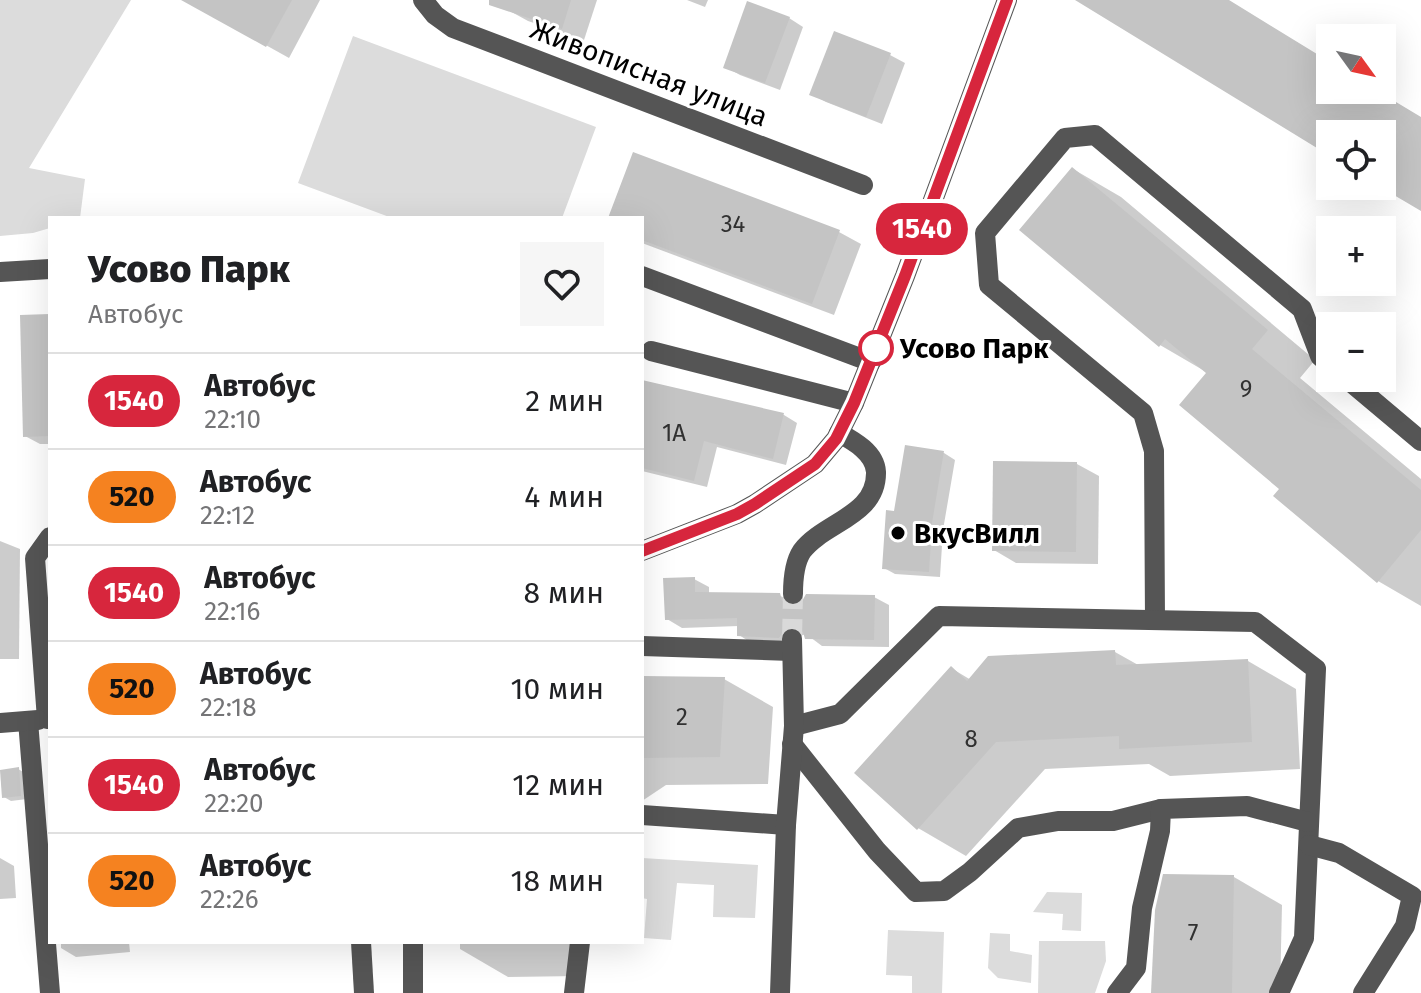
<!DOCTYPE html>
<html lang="ru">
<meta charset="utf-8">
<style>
:root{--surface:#fff;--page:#f6f6f6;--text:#202124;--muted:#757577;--line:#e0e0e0}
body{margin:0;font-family:"Fira Sans",sans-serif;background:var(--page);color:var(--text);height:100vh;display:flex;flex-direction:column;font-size:30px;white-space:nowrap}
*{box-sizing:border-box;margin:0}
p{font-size:26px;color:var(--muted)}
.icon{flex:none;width:44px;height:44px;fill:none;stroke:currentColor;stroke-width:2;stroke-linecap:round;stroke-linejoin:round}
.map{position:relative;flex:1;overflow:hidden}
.panel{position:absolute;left:48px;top:216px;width:596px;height:728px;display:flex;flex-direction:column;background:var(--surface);border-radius:0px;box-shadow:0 8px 32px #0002}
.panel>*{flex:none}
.badge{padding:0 16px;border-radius:26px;font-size:28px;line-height:52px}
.needle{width:52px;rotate:123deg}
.fabs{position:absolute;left:1316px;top:24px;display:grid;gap:16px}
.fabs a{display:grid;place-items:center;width:80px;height:80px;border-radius:0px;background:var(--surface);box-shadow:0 8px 32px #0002;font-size:40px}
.map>.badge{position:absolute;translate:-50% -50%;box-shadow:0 0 0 4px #fff}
.round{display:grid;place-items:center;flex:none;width:84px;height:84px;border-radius:0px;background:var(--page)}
.overview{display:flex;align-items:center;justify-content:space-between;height:136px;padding:0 40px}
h1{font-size:38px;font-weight:800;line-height:60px}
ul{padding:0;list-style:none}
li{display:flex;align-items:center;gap:24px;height:96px;padding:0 40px;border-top:2px solid var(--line)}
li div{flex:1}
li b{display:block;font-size:30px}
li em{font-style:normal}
li .badge{min-width:88px;font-weight:700;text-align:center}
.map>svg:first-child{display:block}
.green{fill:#dcdcdc}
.shadow{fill:#0003}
.building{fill:#c4c4c4}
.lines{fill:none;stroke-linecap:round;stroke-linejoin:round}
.minor-tunnel{stroke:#d9d9d9;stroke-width:20;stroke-dasharray:20 10;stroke-linecap:butt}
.minor{stroke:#555;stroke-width:20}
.line-casing{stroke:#fff;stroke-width:18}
.line{stroke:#d7263d;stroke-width:12}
.stop-dot{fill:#fff;stroke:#d7263d;stroke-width:4}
.poi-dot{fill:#000;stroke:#fff;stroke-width:3}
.labels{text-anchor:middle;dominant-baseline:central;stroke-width:6;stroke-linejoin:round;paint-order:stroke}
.number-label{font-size:24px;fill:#313131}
.street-label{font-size:28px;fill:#000;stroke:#fff}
.stop-label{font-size:28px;font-weight:bold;fill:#000;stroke:#fff;text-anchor:start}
.poi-label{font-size:28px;font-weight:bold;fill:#000;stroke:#fff;text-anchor:start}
</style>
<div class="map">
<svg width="1421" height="993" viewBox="0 0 1421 993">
<rect width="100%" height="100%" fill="#fff"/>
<g class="green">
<path d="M0 0H131L29 168 85 179 80 218H50V228L33 233 0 236Z"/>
<path d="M353 36 596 127 562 218H392L298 183Z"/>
<path d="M642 858 758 865 755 918 713 917 714 885 677 883 671 940 644 938 647 899 642 898Z"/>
<path d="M1047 892 1082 893 1081 931 1062 930 1063 914 1033 912Z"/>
<path d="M888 930 944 932 942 993H912V976L886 975Z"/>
<path d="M990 933 1010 934V951L1032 955 1031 983 998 978 988 968Z"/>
<path d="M1039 941H1105L1106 961 1095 993H1038Z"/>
</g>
<g class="shadow">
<path d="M203 0H320L289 58 199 8Z"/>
<path d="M509 0H597L584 40 528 21 506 9Z"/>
<path d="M687 0H708L705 7Z"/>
<path d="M789 18 803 27 780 90 740 75 726 67Z"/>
<path d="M890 55 905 63 882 124 826 102 811 94Z"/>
<path d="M634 155 839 232 861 244 834 315 642 243V218H610Z"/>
<path d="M1073 169 1121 197 1315 360 1300 378 1421 479V606L1378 581 1282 489 1208 373 1160 345Z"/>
<path d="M50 316V444H40L25 436Z"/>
<path d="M642 382 784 415 797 423 786 465 717 447 707 487 642 471Z"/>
<path d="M907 447 944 453 955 460 943 530 940 577 895 574 884 568Z"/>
<path d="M1077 464 1099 476 1098 564 1016 563 994 550Z"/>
<path d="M0 541 20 549 19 659H0Z"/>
<path d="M694 579 709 587V595H779L794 604 796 608 874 597 889 605V647L822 646 806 634 800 636 794 645 753 644 739 635V626L682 628 667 619Z"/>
<path d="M1115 652 1140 666 1248 661 1296 689 1300 769 1170 776 1149 764 1045 769 966 856 918 828 951 668 971 680Z"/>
<path d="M642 678 724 679 773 707 768 784 666 785 642 801Z"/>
<path d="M18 769 25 773 27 799 11 801 4 797Z"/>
<path d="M0 858 14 866 16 898 0 899Z"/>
<path d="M1234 877 1282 905 1280 993H1151Z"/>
<path d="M61 942H129L130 952 76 957 61 948Z"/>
<path d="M460 942H580V976L508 977 460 949Z"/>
</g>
<g class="building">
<path d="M181 0H292L266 47Z"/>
<path d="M489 0H571L562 29 489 5Z"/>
<path d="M1075 0H1229L1330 62V90H1376L1421 117V211L1382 188V134H1330V156Z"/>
<path d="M747 1 790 17 765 83 723 68Z"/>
<path d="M834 31 891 53 866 117 809 95Z"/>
<path d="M633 152 840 230 812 304 642 240V218H608Z"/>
<path d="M1072 167 1268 330 1252 349 1421 490V530L1377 583 1273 496 1279 489 1179 405 1206 373 1165 339 1159 347 1019 230Z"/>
<path d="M50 314V436L23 437 20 315Z"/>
<path d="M642 380 784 413 773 459 704 441 694 481 642 468Z"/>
<path d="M905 445 944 451 932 523 929 572 882 569 886 510 894 511Z"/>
<path d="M993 461 1077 462 1076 552 992 551Z"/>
<path d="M695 577V592L780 593 782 601 792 607 800 605 806 594 875 595 874 640 805 639 803 632 792 626 785 628 779 638 737 636V618L665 620 663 578Z"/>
<path d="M1115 650 1116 665 1248 659 1252 742 1119 749V736L996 742 917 830 854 773 951 666 967 681 988 656Z"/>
<path d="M642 676 725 677 720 757 642 758Z"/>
<path d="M19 767 21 796 2 798 0 770Z"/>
<path d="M1163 874 1234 875 1232 993H1151L1155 910Z"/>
</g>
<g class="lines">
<path class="minor-tunnel" d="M792 639 793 594"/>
<g class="minor">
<path d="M423 0 435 15 453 28 863 185"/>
<path d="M0 272 50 269"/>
<path d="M642 276 871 362"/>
<path d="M651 351 854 403"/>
<path d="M1346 378 1421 441"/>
<path d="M642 551 737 514 755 504 815 464 836 439 854 403 905 276 1007 0"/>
<path d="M793 594C793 580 794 563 802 551 824 522 877 516 876 472 875 453 854 441 839 433"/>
<path d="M1155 620 1154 451 1143 413 989 285 985 233 1065 138 1095 135 1302 309 1320 356 1330 365"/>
<path d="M642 646 791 651"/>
<path d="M47 719 35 558 50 537"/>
<path d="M28 721 50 993"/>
<path d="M0 723 38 720"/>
<path d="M794 726 840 714 939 616 1255 622 1316 669 1304 938 1279 993"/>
<path d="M792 744 877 851 916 892 944 891 970 872 1018 828 1058 821H1113L1161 809"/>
<path d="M642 815 786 825"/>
<path d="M1309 845 1339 853 1412 896 1405 926 1363 993"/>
<path d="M361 942 364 993"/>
<path d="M413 993V942"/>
<path d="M574 993 580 942"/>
<path d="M780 993 786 825 794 726 792 639"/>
<path d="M1117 993 1136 968 1142 908 1160 831 1161 809 1247 806 1308 822"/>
</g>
</g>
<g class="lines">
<g class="line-casing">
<path id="line" d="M642 551 737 514 755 504 815 464 836 439 854 403 905 276 1007 0"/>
</g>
<use href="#line" class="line"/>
</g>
<circle class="stop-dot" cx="876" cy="348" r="16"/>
<circle class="poi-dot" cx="898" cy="533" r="8"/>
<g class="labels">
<g class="number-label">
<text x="733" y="224">34</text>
<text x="1246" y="389">9</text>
<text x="674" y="433">1А</text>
<text x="682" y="717">2</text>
<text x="971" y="739">8</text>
<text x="1193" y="933">7</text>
</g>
<g class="street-label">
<text transform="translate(649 73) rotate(21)">Живописная улица</text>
</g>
<g class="stop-label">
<text x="900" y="348">Усово Парк</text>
</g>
<g class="poi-label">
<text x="914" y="533">ВкусВилл</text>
</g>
</g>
</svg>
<div class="fabs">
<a><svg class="needle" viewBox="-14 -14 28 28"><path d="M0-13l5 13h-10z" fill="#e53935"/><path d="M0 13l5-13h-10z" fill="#757577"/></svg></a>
<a><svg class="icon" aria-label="locate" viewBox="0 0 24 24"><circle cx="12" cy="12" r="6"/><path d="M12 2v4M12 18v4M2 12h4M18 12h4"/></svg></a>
<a>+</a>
<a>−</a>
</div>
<b class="badge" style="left:922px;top:229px;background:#d7263d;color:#fff">1540</b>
<section class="panel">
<div class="overview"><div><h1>Усово Парк</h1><p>Автобус</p></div><a class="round"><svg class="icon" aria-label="heart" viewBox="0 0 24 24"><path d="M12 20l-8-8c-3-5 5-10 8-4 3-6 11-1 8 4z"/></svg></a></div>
<ul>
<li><span class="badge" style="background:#d7263d;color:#fff">1540</span><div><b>Автобус</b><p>22:10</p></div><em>2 мин</em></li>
<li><span class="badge" style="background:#f58220;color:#111">520</span><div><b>Автобус</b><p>22:12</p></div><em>4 мин</em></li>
<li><span class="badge" style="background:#d7263d;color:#fff">1540</span><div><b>Автобус</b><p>22:16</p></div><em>8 мин</em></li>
<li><span class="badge" style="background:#f58220;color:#111">520</span><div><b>Автобус</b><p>22:18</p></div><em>10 мин</em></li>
<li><span class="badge" style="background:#d7263d;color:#fff">1540</span><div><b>Автобус</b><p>22:20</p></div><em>12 мин</em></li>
<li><span class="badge" style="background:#f58220;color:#111">520</span><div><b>Автобус</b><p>22:26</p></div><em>18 мин</em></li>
</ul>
</section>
</div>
